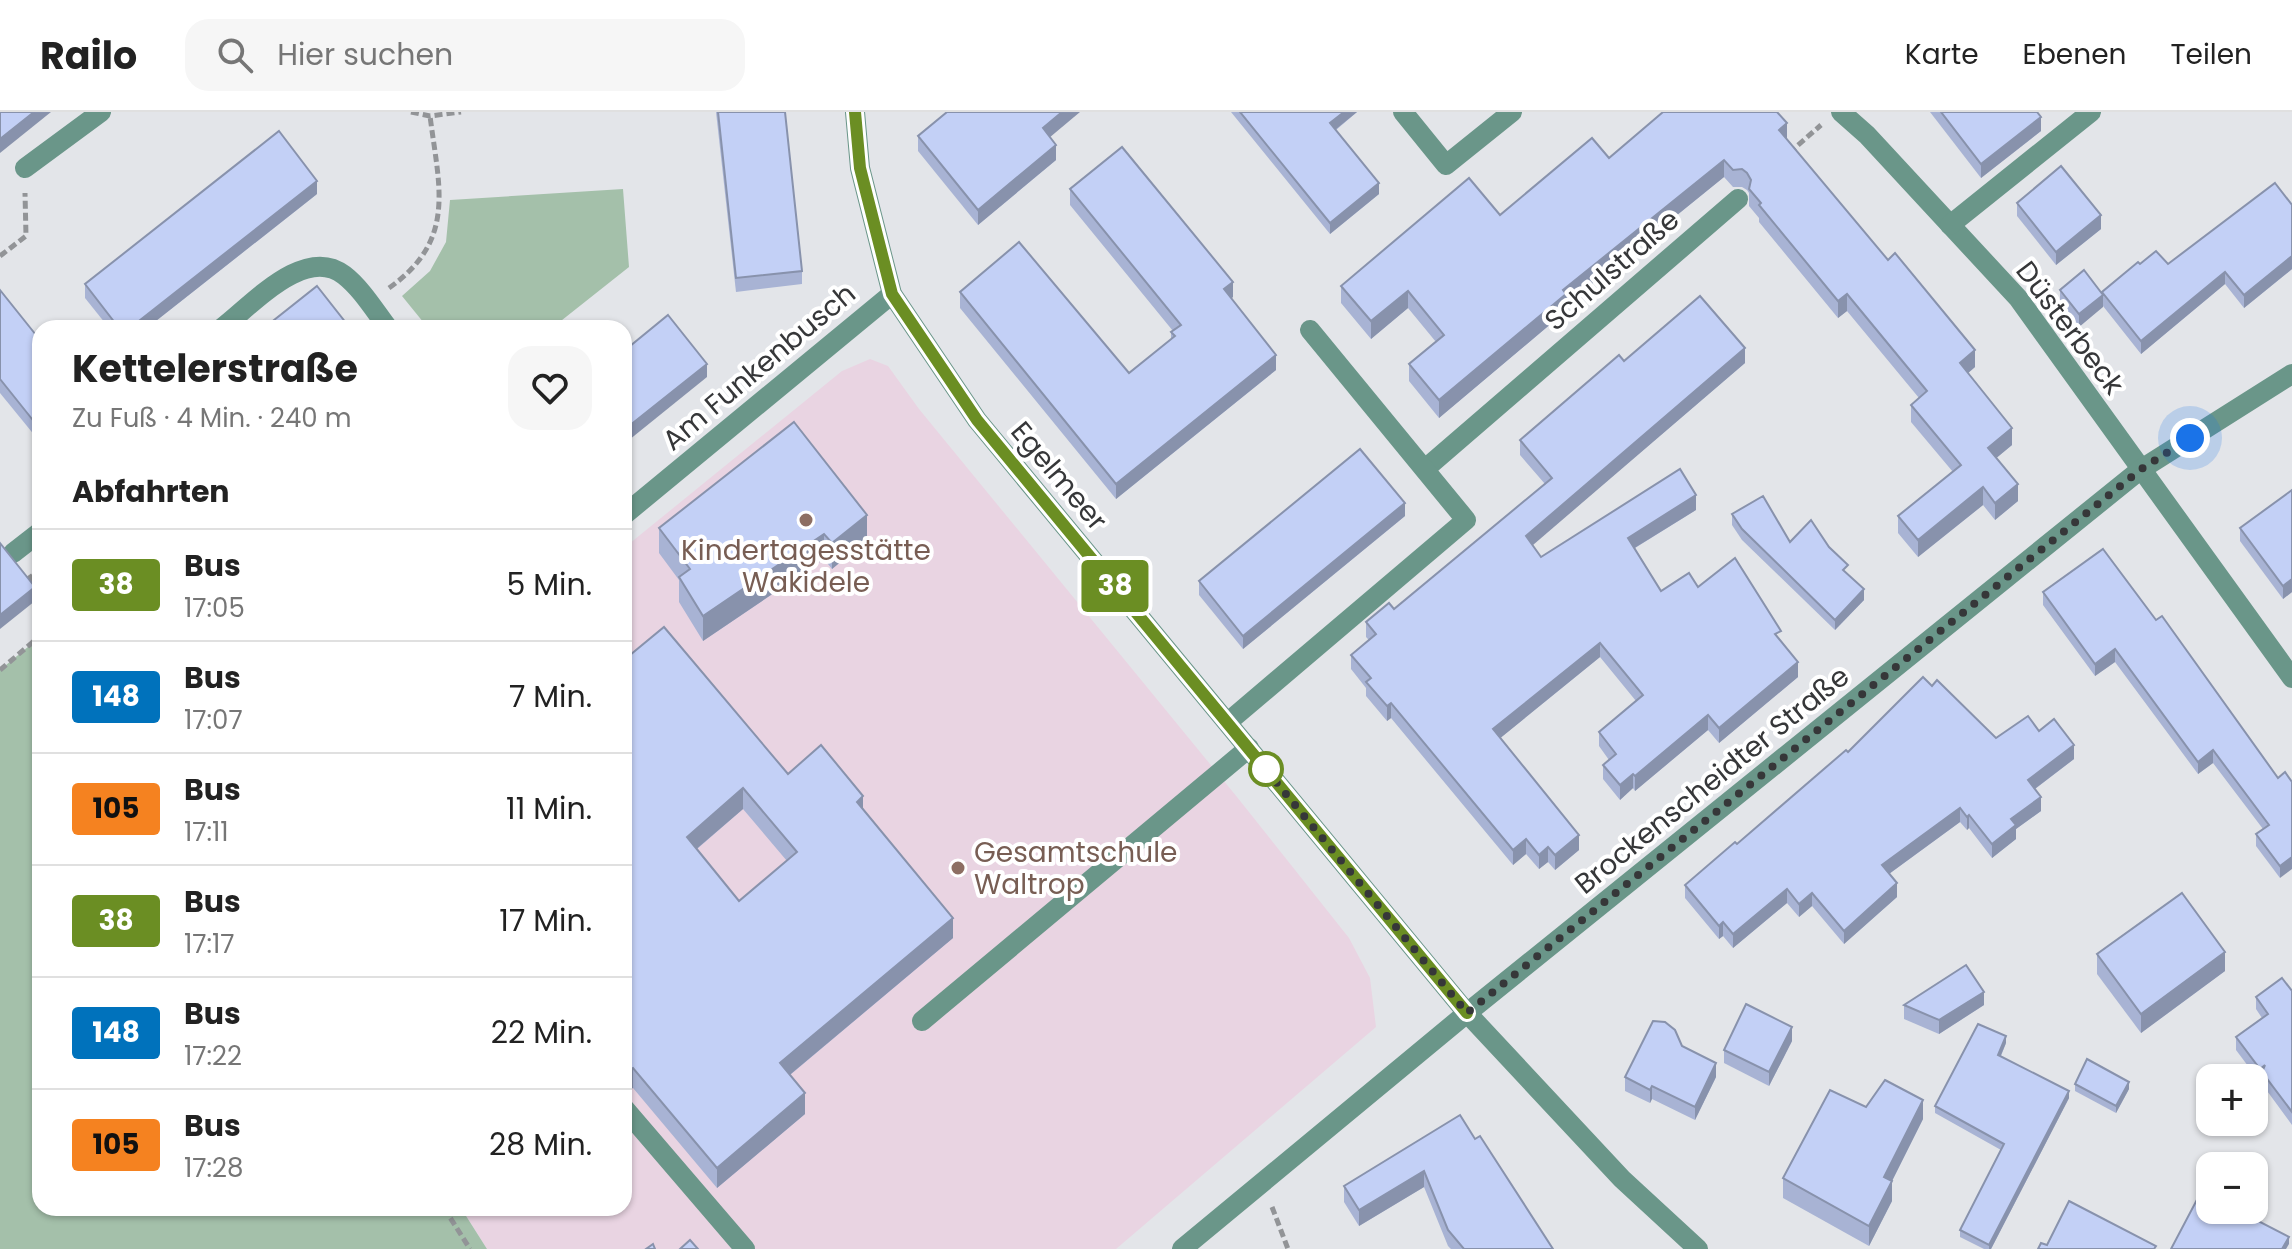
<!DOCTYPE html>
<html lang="de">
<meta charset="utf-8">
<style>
:root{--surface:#fff;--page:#f6f6f6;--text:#222;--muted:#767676;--line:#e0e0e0}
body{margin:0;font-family:Poppins,sans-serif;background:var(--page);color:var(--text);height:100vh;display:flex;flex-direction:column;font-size:30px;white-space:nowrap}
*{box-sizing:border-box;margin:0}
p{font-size:26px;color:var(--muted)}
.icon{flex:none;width:44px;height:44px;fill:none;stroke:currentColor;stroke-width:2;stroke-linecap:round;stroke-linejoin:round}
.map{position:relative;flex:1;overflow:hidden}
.details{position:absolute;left:32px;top:208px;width:600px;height:896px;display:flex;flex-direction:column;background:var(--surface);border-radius:24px;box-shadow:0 2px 6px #0004}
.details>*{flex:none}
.badge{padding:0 16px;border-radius:6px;font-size:28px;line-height:52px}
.controls{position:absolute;left:2196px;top:952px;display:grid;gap:16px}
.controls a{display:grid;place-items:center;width:72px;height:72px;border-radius:16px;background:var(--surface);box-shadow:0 2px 6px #0004;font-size:40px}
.you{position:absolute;width:40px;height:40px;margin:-20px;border:6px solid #fff;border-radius:50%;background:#1a73e8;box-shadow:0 0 0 12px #1a73e833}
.map>.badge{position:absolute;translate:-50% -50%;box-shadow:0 0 0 4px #fff}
h2{padding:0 40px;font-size:30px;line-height:72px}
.round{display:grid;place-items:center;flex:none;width:84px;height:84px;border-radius:24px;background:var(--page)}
.summary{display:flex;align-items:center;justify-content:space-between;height:136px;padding:0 40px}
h1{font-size:38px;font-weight:700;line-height:60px}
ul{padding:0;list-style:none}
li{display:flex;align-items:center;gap:24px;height:112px;padding:0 40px;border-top:2px solid var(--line)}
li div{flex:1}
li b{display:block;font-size:30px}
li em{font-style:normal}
li .badge{min-width:88px;font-weight:700;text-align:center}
header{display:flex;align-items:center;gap:48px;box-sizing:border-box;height:112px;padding:0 40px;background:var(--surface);border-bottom:2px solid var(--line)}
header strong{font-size:38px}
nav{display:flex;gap:44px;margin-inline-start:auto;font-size:28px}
.search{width:560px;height:72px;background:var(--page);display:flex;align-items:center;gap:20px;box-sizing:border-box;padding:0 28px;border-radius:24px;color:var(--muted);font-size:30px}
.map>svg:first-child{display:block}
.education{fill:#e9d4e2}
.green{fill:#a4c0aa}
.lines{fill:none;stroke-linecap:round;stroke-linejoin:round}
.path{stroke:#929497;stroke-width:5;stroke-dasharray:8 4;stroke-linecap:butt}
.minor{stroke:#6a9689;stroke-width:20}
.wall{fill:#a8b3d4;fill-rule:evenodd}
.shaded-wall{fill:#8892ac}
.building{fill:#c3d0f6;stroke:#8892ac;stroke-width:2;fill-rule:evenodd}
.line-casing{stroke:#fff;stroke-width:18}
.line{stroke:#6b8e23;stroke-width:12}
.walk{stroke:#363739;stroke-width:8;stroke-dasharray:0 14.4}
.education-dot{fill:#8d6e63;stroke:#fff;stroke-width:3}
.stop-dot{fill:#fff;stroke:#6b8e23;stroke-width:4}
.labels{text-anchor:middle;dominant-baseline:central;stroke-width:8;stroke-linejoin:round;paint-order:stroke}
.street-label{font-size:28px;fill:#363739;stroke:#fff}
.education-label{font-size:28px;fill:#785e54;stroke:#fff}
</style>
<header>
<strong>Railo</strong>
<div class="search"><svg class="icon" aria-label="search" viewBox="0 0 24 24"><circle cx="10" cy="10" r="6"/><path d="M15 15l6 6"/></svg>Hier suchen</div>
<nav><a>Karte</a><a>Ebenen</a><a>Teilen</a></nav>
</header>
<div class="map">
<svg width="2292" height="1137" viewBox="0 0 2292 1137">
<rect width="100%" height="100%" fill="#e3e5e9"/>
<path class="education" d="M870 247 888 254 919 297 1237 685 1349 826 1370 866 1376 915 1116 1137H487L461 1096H624V436L842 259Z"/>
<g class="green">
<path d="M623 77 629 155 552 216H428L402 184 430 159 446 130 450 88Z"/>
<path d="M40 525V1096H461L487 1137H0V558Z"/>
</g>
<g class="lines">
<g class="path">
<path d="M411 0 430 4 461 0"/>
<path d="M1789 41 1821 13"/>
<path d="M0 144 26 124 25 81"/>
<path d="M389 176C457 128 439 75 430 4"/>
<path d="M29 463 40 479"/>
<path d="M0 558 40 524"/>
<path d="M1272 1095 1288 1137"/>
<path d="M444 1096 470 1137"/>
</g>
<g class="minor">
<path d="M855 0 860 56 892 182 977 308 1467 901 1622 1067 1698 1137"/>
<path d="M1403 0 1446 53 1512 0"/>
<path d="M1841 0 1867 23 2018 186 2292 566"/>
<path d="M25 56 101 0"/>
<path d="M1950 113 2091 0"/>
<path d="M222 216C253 192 305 133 344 163 361 176 375 199 388 216"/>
<path d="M1425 357 1738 87"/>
<path d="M624 403 892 182"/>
<path d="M13 441 40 420"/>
<path d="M1228 610 1466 408 1310 218"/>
<path d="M922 909 1249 636"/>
<path d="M624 996 745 1137"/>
<path d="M1182 1137 1467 901 2140 358 2292 262"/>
</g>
</g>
<g class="wall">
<path d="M716 0H785L802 159V172L736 180Z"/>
<path d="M1231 0H1357L1336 18 1379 82 1330 122Z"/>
<path d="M1930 0H2037L2041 19 1981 66Z"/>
<path d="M918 24 1050 25 1056 48 978 113 918 39Z"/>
<path d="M1787 27 1975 255 1968 261 2012 333 1996 346 2018 389 1995 408 1983 393 1918 445 1898 421V404L1953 360 1911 310V293L1919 286 1847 199 1838 206 1759 110V106L1749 94V81L1747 78 1742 75H1733L1724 65 1566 193V199L1439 306 1409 269V252L1436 230 1408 196 1371 227 1341 191V174L1500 103 1609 46Z"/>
<path d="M1070 77 1233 185 1231 186 1276 258 1116 387 960 196V180L1129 261 1171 227V220L1173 219 1070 93Z"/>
<path d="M317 82 147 216H109L85 186V172Z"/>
<path d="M2017 91 2101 117 2056 153 2017 104Z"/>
<path d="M2292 93V157L2244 196 2225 172 2141 242 2103 194 2079 215 2060 190V178L2102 181 2140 152H2168Z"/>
<path d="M0 178 40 228V330L0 281Z"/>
<path d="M1624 249 1745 251 1532 433 1541 445 1696 398 1635 436 1661 479 1698 475 1781 529 1798 565 1719 631 1708 618 1635 679 1633 676 1620 688 1603 667V653L1609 648 1599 634V620L1636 589 1600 545 1500 626 1579 738 1555 758 1548 750 1539 757 1526 742 1513 753 1391 606 1387 609 1366 584V576L1351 557V543L1369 528 1366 525V510L1394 497 1545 372 1520 343V328Z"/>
<path d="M2292 378V480L2283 487 2240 429V416Z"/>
<path d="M1732 402 1790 430 1848 462 1864 488 1835 518 1742 428 1732 413Z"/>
<path d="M867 403V428L832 457 824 447 703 529 679 490V468L659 441V416Z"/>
<path d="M1405 404 1243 537 1199 483V469Z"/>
<path d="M2043 480 2156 508 2278 666 2285 660 2280 766 2256 734V722L2263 717 2213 651 2198 662 2115 550 2095 564 2043 493Z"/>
<path d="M624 548 788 662 863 699 953 826 790 963 805 1002 717 1076 633 976ZM743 697 787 749 739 789 697 737Z"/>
<path d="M1932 574 1996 626 2039 619 2074 647 2035 677 2041 699 2016 717V727L1992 746 1969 716 1967 718 1960 710 1889 762 1897 785 1844 832 1812 794 1799 805 1787 791 1733 836 1723 824 1719 827 1685 786V773L1737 732 1848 640Z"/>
<path d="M2097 842 2225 859 2141 921 2097 862Z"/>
<path d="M2292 879V1013L2262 972V968L2260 970 2236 938V925L2262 906 2256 897V885Z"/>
<path d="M1904 893H1984L1939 922 1904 907Z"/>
<path d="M1792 929 1769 974 1724 951V938Z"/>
<path d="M2006 931 2001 944 2069 986 1991 1137H1984L1960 1125V1118L2001 1038 1935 1001V994Z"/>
<path d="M1682 934 1716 965 1695 1008 1652 987 1650 991 1625 979V965Z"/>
<path d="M2075 972 2129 977 2116 1001 2075 979Z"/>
<path d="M1866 995 1923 1007 1892 1069V1089L1869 1134 1783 1086V1066Z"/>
<path d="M1475 1027 1553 1137H1451L1448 1134 1424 1075 1359 1114 1344 1090V1074Z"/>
</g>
<g class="shaded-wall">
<path d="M34 0H51L0 41V27Z"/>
<path d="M1062 0H1080L1043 31V16Z"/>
<path d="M1344 0H1357L1330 22V11Z"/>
<path d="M2041 5V19L1981 66V52Z"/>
<path d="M1787 11V28L1779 18Z"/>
<path d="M1056 33V48L978 113V98Z"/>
<path d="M1724 48V65L1566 193V199L1439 306V288L1563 178Z"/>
<path d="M317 69V82L147 216H130Z"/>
<path d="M1379 71V82L1330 122V111Z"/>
<path d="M2101 103V117L2056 153V140Z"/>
<path d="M2292 144V157L2244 196V183Z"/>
<path d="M2225 160V172L2141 242V229Z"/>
<path d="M1233 170V185L1224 193V177Z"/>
<path d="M1408 179V196L1371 227V209Z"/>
<path d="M1847 182V199L1838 206V189Z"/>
<path d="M2103 183V195L2079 215V202Z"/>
<path d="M1745 236V251L1526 439V424Z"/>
<path d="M1975 238V255L1960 268V251Z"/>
<path d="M1276 243V258L1116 387V372Z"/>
<path d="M707 252V265L624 332V318Z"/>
<path d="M2012 316V333L1988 353V336Z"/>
<path d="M2018 372V389L1995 408V391Z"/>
<path d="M1983 375V393L1918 445V428Z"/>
<path d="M1696 383V398L1628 440V426Z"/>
<path d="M1405 391V404L1243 537V524Z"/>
<path d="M867 403V428L832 457V431Z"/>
<path d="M824 422V447L703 529V504Z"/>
<path d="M2292 467V480L2283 487V474Z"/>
<path d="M35 475V489L0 517V503Z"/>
<path d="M1864 477V488L1835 518V508Z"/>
<path d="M1600 531V545L1493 632V617Z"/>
<path d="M2115 537V550L2095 564V552Z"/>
<path d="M1798 550V565L1719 631V616Z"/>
<path d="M1391 591V606L1387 609V594Z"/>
<path d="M1708 603V618L1635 679V664Z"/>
<path d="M2074 633V647L2028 682V668Z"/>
<path d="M2213 638V651L2198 662V650Z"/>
<path d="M1633 662V676L1620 688V673Z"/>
<path d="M743 676V697L687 745V725Z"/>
<path d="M863 684V705L857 690Z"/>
<path d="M2041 685V699L2016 717V727L1992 746V732L2011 707Z"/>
<path d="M1960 696V710L1882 767V753Z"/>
<path d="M1969 703V716L1967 718V705Z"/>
<path d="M1579 723V738L1555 758V743Z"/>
<path d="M1526 727V742L1513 753V738Z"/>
<path d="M1548 735V750L1539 757V743Z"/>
<path d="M2292 745V757L2280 766V754Z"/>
<path d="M1897 771V785L1844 832V819Z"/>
<path d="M1787 777V791L1733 836V822Z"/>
<path d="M1812 781V794L1799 805V792Z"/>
<path d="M953 806V826L780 971V951Z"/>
<path d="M1723 810V824L1719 827V814Z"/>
<path d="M2225 840V859L2141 921V902Z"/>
<path d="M1984 880V893L1939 922V908Z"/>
<path d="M1792 915V929L1769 974V960Z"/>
<path d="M2006 924V931L1998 950V943Z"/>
<path d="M1716 951V965L1695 1008V995Z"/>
<path d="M2265 953 2262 960V968L2260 970V957Z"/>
<path d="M633 956V976L624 981V961Z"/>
<path d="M2129 970V977L2116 1001V994Z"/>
<path d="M1652 974V987L1650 991V978Z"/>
<path d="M2069 979V986L1991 1137H1989V1133Z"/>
<path d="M805 981V1002L717 1076V1056Z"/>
<path d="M1923 988V1007L1884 1085V1065Z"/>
<path d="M1424 1059V1075L1359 1114V1098Z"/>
<path d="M1892 1069V1089L1869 1134V1114Z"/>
<path d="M2289 1125V1132L2286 1137H2282Z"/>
</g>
<g class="building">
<path d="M0 0H34L0 27Z"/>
<path d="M718 0H785L802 159 736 166Z"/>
<path d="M947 0H1062L1043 16 1056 33 978 98 918 24Z"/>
<path d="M1240 0H1344L1330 11 1379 71 1330 111Z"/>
<path d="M1663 0H1777L1787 11 1779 18 1888 148 1895 141 1975 238 1960 251 2012 316 1988 336 2018 372 1995 391 1983 375 1918 428 1898 404 1961 353 1911 293 1927 279 1847 182 1838 189 1759 93 1761 91 1749 77 1751 68 1747 61 1742 57 1733 58 1724 48 1563 178 1566 182 1439 288 1409 252 1444 223 1408 179 1371 209 1341 174 1469 66 1500 103 1592 26 1609 46Z"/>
<path d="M1941 0H2037L2041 5 1981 52Z"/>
<path d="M279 19 317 69 130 216H119L85 172Z"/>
<path d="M1122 35 1233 170 1224 177 1276 243 1116 372 960 180 1019 130 1129 261 1175 224 1171 220 1181 213 1070 77Z"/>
<path d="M2061 54 2101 103 2056 140 2017 91Z"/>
<path d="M2275 71 2292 93V144L2244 183 2225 160 2141 229 2102 180 2138 150 2140 152 2156 139 2168 152Z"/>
<path d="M2084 158 2103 183 2079 202 2060 178Z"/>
<path d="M317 174 350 216H264Z"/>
<path d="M0 178 40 228V317L0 267Z"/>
<path d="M1700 184 1745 236 1526 424 1541 445 1680 357 1696 383 1628 426 1661 479 1689 461 1698 475 1735 446 1781 519 1775 522 1798 550 1719 616 1708 603 1635 664 1633 662 1620 673 1603 653 1616 642 1599 620 1643 583 1600 531 1493 617 1579 723 1555 743 1548 735 1539 743 1526 727 1513 738 1391 591 1387 594 1366 570 1371 566 1351 543 1376 522 1366 510 1389 491 1394 497 1552 366 1520 328 1619 243 1624 249Z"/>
<path d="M668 203 707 252 624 318V239Z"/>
<path d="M794 310 867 403 832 431 824 422 703 504 679 465 690 457 659 416Z"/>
<path d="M1360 337 1405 391 1243 524 1199 469Z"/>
<path d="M2292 378V467L2283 474 2240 416Z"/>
<path d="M1763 384 1790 430 1811 408 1829 435 1848 453 1843 458 1864 477 1835 508 1742 417 1732 402Z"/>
<path d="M0 431 35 475 0 503Z"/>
<path d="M2103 437 2156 508 2162 504 2278 666 2285 660 2292 670V745L2280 754 2256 722 2269 713 2213 638 2198 650 2115 537 2095 552 2043 480Z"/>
<path d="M664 515 788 662 821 633 863 684 857 690 953 806 780 951 805 981 717 1056 633 956 624 961V548ZM743 676 797 740 739 789 687 725Z"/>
<path d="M1923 565 1932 574 1937 568 1996 626 2028 604 2039 619 2054 607 2074 633 2028 668 2041 685 2011 707 2016 713 1992 732 1969 703 1967 705 1960 696 1882 753 1897 771 1844 819 1812 781 1799 792 1787 777 1733 822 1723 810 1719 814 1685 773 1735 730 1737 732 1846 638 1848 640Z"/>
<path d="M2182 781 2225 840 2141 902 2097 842Z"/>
<path d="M1966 853 1984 880 1939 908 1904 893Z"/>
<path d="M2282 866 2292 879V1000L2262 960 2265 953 2260 957 2236 925 2268 902 2256 885Z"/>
<path d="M1746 892 1792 915 1769 960 1724 938Z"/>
<path d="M1653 909 1665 910 1675 918 1682 934 1716 951 1695 995 1652 974 1650 978 1625 965Z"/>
<path d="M1978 912 2006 924 1998 943 2069 979 1989 1133 1960 1118 2004 1032 1935 994Z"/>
<path d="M2087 947 2129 970 2116 994 2075 972Z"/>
<path d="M1885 968 1923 988 1884 1065 1892 1069 1869 1114 1783 1066 1830 978 1866 995Z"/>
<path d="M1460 1003 1475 1027 1480 1024 1553 1137H1464L1448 1118 1424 1059 1359 1098 1344 1074Z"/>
<path d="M2201 1080 2210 1084V1098H2237L2289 1125 2282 1137H2171Z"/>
<path d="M2069 1089 2156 1134 2154 1137H2038L2041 1131 2047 1133Z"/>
<path d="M690 1128 698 1137H680Z"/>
<path d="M653 1132 655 1137H646Z"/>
</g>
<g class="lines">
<g class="line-casing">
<path id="line" d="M855 0 860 56 892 182 977 308 1467 901"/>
</g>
<use href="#line" class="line"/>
<path class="walk" d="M1266 657 1262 653 1467 901 2140 358 2190 326"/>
</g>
<g class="education-dot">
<circle cx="806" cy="408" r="8"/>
<circle cx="958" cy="756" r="8"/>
</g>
<circle class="stop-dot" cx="1266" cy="657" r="16"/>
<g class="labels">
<g class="street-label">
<text transform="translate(1612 158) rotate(-41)">Schulstraße</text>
<text transform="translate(2070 216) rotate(53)">Düsterbeck</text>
<text transform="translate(759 255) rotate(-40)">Am Funkenbusch</text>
<text transform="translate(1059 364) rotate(50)">Egelmeer</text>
<text transform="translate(1712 668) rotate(-39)">Brockenscheidter Straße</text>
</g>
<g class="education-label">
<text x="806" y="438">Kindertagesstätte<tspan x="806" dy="32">Wakidele</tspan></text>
<text x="974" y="740" text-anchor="start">Gesamtschule<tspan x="974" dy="32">Waltrop</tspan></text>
</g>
</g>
</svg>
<div class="controls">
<a>+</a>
<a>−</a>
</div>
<div class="you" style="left:2190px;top:326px"></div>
<b class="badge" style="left:1115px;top:474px;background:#6b8e23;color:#fff">38</b>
<section class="details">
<div class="summary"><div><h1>Kettelerstraße</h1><p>Zu Fuß · 4 Min. · 240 m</p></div><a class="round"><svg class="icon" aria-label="heart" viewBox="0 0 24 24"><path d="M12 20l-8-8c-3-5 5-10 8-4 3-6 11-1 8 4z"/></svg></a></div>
<h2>Abfahrten</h2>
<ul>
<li><span class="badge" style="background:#6b8e23;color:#fff">38</span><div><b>Bus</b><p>17:05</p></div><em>5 Min.</em></li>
<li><span class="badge" style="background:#0072bc;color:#fff">148</span><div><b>Bus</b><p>17:07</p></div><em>7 Min.</em></li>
<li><span class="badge" style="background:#f58220;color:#111">105</span><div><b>Bus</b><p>17:11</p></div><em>11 Min.</em></li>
<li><span class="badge" style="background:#6b8e23;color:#fff">38</span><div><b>Bus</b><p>17:17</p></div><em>17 Min.</em></li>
<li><span class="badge" style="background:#0072bc;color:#fff">148</span><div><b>Bus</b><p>17:22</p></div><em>22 Min.</em></li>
<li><span class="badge" style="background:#f58220;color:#111">105</span><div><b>Bus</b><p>17:28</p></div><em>28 Min.</em></li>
</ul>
</section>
</div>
